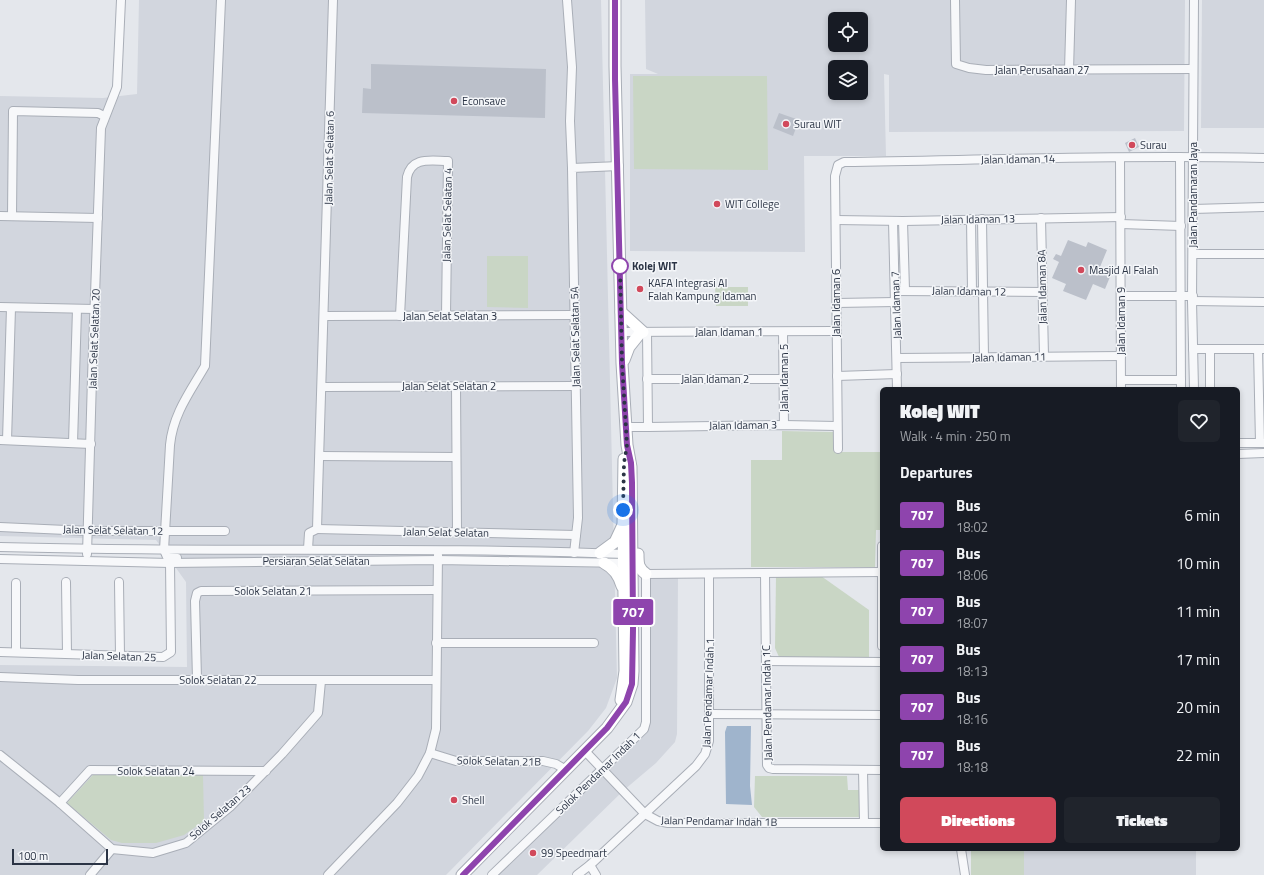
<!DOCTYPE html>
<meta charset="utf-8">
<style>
:root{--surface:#171b24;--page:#20242c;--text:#f1f3f6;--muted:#9ea1a6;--accent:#d1495b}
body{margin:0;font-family:"Titillium Web",sans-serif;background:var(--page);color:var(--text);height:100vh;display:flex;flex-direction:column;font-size:15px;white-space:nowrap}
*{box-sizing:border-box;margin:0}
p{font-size:13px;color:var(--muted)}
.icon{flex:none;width:22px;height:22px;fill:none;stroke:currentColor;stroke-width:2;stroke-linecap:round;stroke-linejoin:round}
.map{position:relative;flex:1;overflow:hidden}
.sheet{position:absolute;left:880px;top:387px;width:360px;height:464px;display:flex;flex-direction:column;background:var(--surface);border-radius:6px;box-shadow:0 2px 6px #0003}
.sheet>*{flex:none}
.badge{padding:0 8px;border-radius:3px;font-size:14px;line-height:26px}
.fabs{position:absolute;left:828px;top:12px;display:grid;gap:8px}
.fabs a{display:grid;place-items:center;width:40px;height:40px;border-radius:6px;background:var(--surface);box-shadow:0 2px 6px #0003;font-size:20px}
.scale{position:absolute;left:12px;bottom:10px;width:96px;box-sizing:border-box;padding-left:4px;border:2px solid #2b3445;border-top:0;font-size:11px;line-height:14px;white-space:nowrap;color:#2b3445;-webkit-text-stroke:3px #f4f6f9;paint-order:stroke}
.you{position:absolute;width:20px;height:20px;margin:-10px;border:3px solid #fff;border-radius:50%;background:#1a73e8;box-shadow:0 0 0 6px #1a73e833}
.map>.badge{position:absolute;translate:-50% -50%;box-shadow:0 0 0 2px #fff}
h2{padding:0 20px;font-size:15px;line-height:36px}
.round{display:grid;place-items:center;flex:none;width:42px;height:42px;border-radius:6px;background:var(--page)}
.head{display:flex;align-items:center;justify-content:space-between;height:68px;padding:0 20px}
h1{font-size:19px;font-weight:800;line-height:30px}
.cta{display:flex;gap:8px;margin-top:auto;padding:8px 20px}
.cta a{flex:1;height:46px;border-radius:6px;background:var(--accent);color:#fff;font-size:16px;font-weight:800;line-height:46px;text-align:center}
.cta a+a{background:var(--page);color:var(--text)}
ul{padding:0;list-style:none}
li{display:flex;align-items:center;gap:12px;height:48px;padding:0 20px}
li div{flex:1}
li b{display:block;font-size:15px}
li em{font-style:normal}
li .badge{min-width:44px;font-weight:700;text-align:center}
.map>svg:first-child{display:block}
.built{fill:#d2d6de;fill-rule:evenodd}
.green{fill:#c9d6c5}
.water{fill:#9fb4cc}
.building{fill:#bbc0ca}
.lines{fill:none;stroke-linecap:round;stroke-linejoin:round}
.minor-casing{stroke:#a9aeb7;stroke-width:10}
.secondary-casing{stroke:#a9aeb7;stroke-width:13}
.minor{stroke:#f7f8fa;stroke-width:8}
.secondary{stroke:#fff;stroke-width:11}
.line-casing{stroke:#fff;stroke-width:9}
.line{stroke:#8e44ad;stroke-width:6}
.walk{stroke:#2b3445;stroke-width:4;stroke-dasharray:0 7.2}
.poi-dot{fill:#d1495b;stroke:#f4f6f9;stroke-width:1.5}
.stop-dot{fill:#fff;stroke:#8e44ad;stroke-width:2}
.labels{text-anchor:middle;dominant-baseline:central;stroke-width:3;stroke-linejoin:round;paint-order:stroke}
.street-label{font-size:11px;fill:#2b3445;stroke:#f4f6f9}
.poi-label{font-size:11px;fill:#2b3445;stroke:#f4f6f9;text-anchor:start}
.stop-label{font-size:11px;font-weight:bold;fill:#2b3445;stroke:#f4f6f9;text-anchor:start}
</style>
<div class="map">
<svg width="1264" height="875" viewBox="0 0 1264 875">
<rect width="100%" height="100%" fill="#e4e7ec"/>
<g class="built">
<path d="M139 0H601L617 678 606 708 588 731 446 875H0V665L187 667 186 582 156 540 0 536V96L103 98 137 94Z"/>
<path d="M645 0H1185L1184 131 889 132V75L884 74 886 156H804L805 252 630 251V74H658L646 69ZM835 19H861V45H835ZM835 67H861V93H835Z"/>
<path d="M1202 0H1264V128H1201Z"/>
<path d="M649 576 678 577 677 734 675 742 656 763 624 790 537 875H495L646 730Z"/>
<rect x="1024" y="849" width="172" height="26"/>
</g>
<g class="green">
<path d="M633 76H767L768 170 634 169Z"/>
<path d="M487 256H528V308L487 307Z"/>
<path d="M715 287H748V306H716Z"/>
<path d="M782 431 833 432 834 452H882V530H876L875 567H751V460H782Z"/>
<path d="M776 576H821L869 610V657H779L775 648Z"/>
<path d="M93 775H203L204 821 184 835 156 843H122L111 840 67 803Z"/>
<path d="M755 776H847L848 790H862V817H762L754 807Z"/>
<rect x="971" y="849" width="53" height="26"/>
</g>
<path class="water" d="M727 726H751L750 786 752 805 726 804 725 732Z"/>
<g class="building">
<path d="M371 64 546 69 545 118 362 113 363 88 371 89Z"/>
<path d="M779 113 799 120 793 136 773 128Z"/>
<path d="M1135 138 1139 147 1129 152 1125 143Z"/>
<path d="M1068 240 1086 247 1088 242 1107 250 1100 267 1112 272 1105 289 1093 284 1086 300 1063 291 1066 284 1052 278 1059 262 1053 259 1056 254 1061 256Z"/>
</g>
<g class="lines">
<g class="minor-casing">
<g id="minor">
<path d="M567 0 572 67 570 121 572 168"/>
<path d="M955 0 956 64 969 68 986 70 1193 69"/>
<path d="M1194 0 1192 301 1194 389"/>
<path d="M1069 70 1071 0"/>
<path d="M1180 157 1181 389"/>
<path d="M1120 158 1121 389"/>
<path d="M1193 209 1264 207"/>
<path d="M0 216 98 218"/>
<path d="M12 216 13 111 98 113 104 116"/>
<path d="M1041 218 1044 356"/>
<path d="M971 219 972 291"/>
<path d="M982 219 984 357"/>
<path d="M836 220 903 221 1121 217"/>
<path d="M893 221 897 389"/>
<path d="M903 221 905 290"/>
<path d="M1121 224 1181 226"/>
<path d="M1193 254H1264"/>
<path d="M896 291 1043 292"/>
<path d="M1121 296H1193"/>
<path d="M1192 301 1264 302"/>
<path d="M837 303 895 302"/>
<path d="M0 307 94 309"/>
<path d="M325 316 575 315"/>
<path d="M400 316 407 177C412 156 431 161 448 161L446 316"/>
<path d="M621 332 836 331"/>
<path d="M647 332 648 427 784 425 837 426"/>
<path d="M783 332 784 425"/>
<path d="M1193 349H1264"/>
<path d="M1210 349V389"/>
<path d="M1258 349 1260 443"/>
<path d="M897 358 1121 356"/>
<path d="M837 376 897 374"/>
<path d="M647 379H784"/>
<path d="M1121 380H1181"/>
<path d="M456 386 457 532"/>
<path d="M323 387 576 386"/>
<path d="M626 427H648"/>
<path d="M0 440 91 444"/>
<path d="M7 440 11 308"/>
<path d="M73 443 77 309"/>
<path d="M1238 443H1264"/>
<path d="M838 449 835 176 838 165 844 162C984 160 1124 155 1264 158"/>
<path d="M1238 454 1264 453"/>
<path d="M320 456 456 457"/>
<path d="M0 527 88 531H225"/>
<path d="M317 529 576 535"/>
<path d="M882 546V646"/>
<path d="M0 547C209 553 418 546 627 554"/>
<path d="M308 549 309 533 317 529 318 493 333 0"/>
<path d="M574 553 578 518 572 168 619 166"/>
<path d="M87 554 92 378 101 128 117 87 121 0"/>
<path d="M177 558 167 557 164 550 170 445C173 414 190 392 205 366L221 0"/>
<path d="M0 559 170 563 438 560 627 563"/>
<path d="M765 573 767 765 769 768 773 769 882 770"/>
<path d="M66 582 67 654"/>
<path d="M119 582 120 656"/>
<path d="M436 643H594"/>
<path d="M0 652 163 657 171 652 170 563"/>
<path d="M16 652V583"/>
<path d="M766 661 882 662"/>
<path d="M0 677 78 680H436"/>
<path d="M197 679 195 601 197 593 201 591 437 590"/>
<path d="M709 714 882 715"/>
<path d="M585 751 645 814 658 821 668 823H882"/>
<path d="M430 753 456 761H543L556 764 566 770"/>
<path d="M0 755 60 803 112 849 153 853 186 843 230 807 282 754 318 713 321 681"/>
<path d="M863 770 864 823"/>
<path d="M60 803 90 770 266 771"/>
<path d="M961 849 965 875"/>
<path d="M590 865 596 875"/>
<path d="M90 875 112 849"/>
<path d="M328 875 397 803 418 776 430 753 436 729 438 555"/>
<path d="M492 875 644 729 646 722V574L881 572"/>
<path d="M577 875 590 865 696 766 705 754 709 741V575"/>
</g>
</g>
<g class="secondary-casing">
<g id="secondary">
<path d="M621 312 643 332"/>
<path d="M624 360 629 347 641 332"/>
<path d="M600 553 615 542 622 527"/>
<path d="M638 554C638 564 638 568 646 574"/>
<path d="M604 563C614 568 619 575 622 586"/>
<path d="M621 700 625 671 623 525 624 459"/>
<path d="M462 875 607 728 626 702 632 684 633 671 631 467 627 445 622 363 615 66V0"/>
</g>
</g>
<use href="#minor" class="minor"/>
<use href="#secondary" class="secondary"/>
</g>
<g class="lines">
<g class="line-casing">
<path id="line" d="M463 875 607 728 626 702 632 684 633 629 632 483 631 463 627 445 622 363 615 79V0"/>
</g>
<use href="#line" class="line"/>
<path class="walk" d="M620 266 622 363 627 445 624 463 623 510"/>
</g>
<g class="poi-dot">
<circle cx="454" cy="101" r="4"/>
<circle cx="786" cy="124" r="4"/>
<circle cx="1132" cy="145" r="4"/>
<circle cx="717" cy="204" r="4"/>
<circle cx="1081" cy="270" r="4"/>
<circle cx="640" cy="289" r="4"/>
<circle cx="454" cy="800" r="4"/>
<circle cx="533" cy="853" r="4"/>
</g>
<circle class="stop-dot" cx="620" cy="266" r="8"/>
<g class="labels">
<g class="street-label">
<text x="1042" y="70">Jalan Perusahaan 27</text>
<text transform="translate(329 158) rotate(-89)">Jalan Selat Selatan 6</text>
<text transform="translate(1018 159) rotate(-1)">Jalan Idaman 14</text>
<text transform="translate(1193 195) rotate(-90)">Jalan Pandamaran Jaya</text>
<text transform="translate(447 215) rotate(-89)">Jalan Selat Selatan 4</text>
<text transform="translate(978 219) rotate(-1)">Jalan Idaman 13</text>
<text transform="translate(1042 287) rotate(-91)">Jalan Idaman 8A</text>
<text transform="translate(969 291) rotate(1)">Jalan Idaman 12</text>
<text transform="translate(836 303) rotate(-90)">Jalan Idaman 6</text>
<text transform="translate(896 305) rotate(-92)">Jalan Idaman 7</text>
<text x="450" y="316">Jalan Selat Selatan 3</text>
<text transform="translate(1121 321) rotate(-90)">Jalan Idaman 9</text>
<text x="729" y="332">Jalan Idaman 1</text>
<text transform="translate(575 337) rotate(-91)">Jalan Selat Selatan 5A</text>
<text transform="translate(94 339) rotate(-88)">Jalan Selat Selatan 20</text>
<text transform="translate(1009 357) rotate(-1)">Jalan Idaman 11</text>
<text transform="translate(784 378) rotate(-90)">Jalan Idaman 5</text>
<text x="715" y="379">Jalan Idaman 2</text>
<text x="449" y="386">Jalan Selat Selatan 2</text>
<text transform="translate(743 425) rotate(-1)">Jalan Idaman 3</text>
<text transform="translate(113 530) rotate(1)">Jalan Selat Selatan 12</text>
<text transform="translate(446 532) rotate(1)">Jalan Selat Selatan</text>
<text x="316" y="561">Persiaran Selat Selatan</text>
<text x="273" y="591">Solok Selatan 21</text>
<text transform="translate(119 656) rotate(2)">Jalan Selatan 25</text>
<text x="218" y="680">Solok Selatan 22</text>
<text transform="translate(708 693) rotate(-88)">Jalan Pendamar Indah 1</text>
<text transform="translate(767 703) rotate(-91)">Jalan Pendamar Indah 1C</text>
<text transform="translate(499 761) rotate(1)">Solok Selatan 21B</text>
<text x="156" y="771">Solok Selatan 24</text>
<text transform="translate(598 773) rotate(-44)">Solok Pendamar Indah 1</text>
<text transform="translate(220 812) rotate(-41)">Solok Selatan 23</text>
<text transform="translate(719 821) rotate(1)">Jalan Pendamar Indah 1B</text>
</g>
<g class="poi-label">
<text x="462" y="101">Econsave</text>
<text x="794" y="124">Surau WIT</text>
<text x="1140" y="145">Surau</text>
<text x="725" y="204">WIT College</text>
<text x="1089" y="270">Masjid Al Falah</text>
<text x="648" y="283">KAFA Integrasi Al<tspan x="648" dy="13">Falah Kampung Idaman</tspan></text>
<text x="462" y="800">Shell</text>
<text x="541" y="853">99 Speedmart</text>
</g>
<g class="stop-label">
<text x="632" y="266">Kolej WIT</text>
</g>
</g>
</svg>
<div class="fabs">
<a><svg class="icon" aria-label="locate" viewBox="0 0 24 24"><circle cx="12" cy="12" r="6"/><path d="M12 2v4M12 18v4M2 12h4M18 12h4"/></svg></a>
<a><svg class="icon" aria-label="layers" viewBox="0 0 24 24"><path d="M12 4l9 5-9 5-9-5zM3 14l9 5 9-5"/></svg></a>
</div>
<div class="scale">100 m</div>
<div class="you" style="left:623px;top:510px"></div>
<b class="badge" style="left:633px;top:612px;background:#8e44ad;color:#fff">707</b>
<section class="sheet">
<div class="head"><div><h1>Kolej WIT</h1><p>Walk · 4 min · 250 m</p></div><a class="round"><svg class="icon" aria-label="heart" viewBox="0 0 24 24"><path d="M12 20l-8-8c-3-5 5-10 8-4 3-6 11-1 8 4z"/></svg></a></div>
<h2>Departures</h2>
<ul>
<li><span class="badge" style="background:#8e44ad;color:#fff">707</span><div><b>Bus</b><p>18:02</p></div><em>6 min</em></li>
<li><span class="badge" style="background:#8e44ad;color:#fff">707</span><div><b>Bus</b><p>18:06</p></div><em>10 min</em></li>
<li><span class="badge" style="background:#8e44ad;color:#fff">707</span><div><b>Bus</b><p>18:07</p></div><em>11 min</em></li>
<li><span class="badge" style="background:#8e44ad;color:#fff">707</span><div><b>Bus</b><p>18:13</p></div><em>17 min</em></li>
<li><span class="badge" style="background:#8e44ad;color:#fff">707</span><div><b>Bus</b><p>18:16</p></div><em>20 min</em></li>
<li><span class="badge" style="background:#8e44ad;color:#fff">707</span><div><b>Bus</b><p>18:18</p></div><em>22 min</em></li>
</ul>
<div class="cta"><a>Directions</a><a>Tickets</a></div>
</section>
</div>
